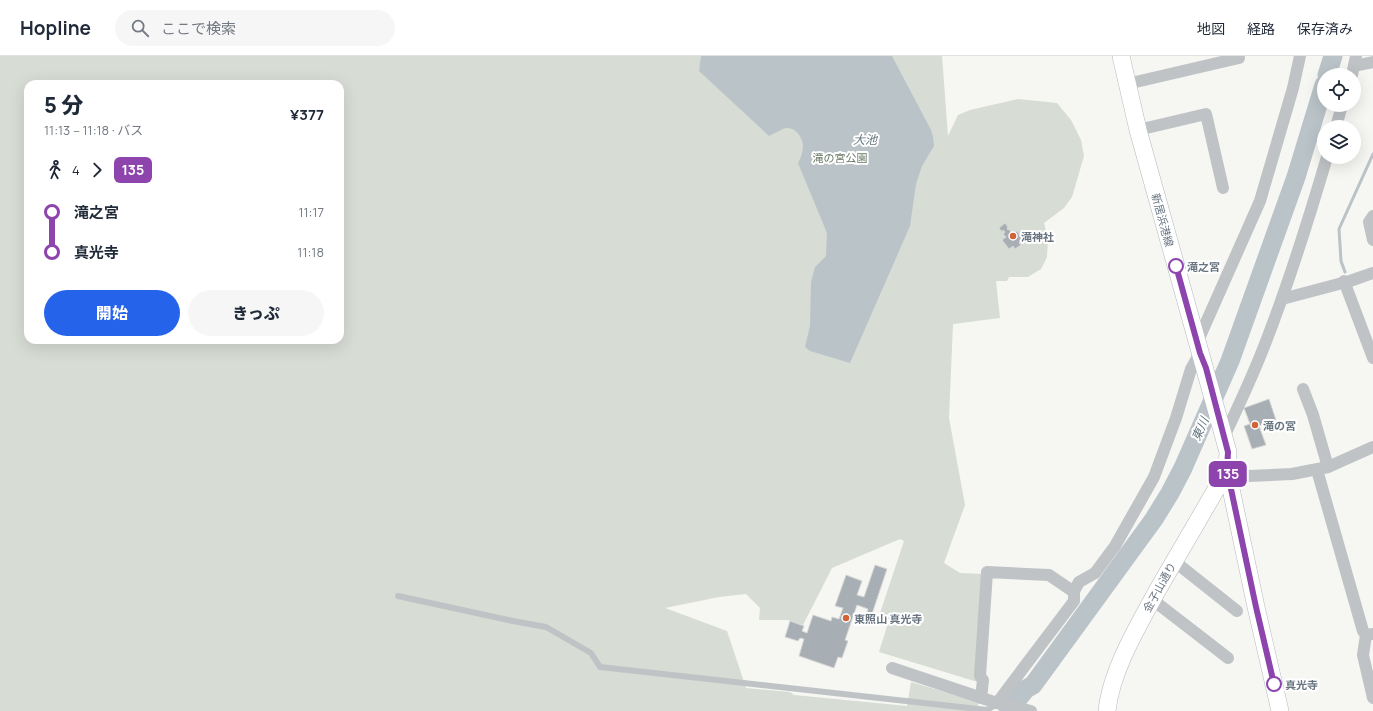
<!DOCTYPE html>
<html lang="ja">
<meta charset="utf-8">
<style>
:root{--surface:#fff;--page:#f6f6f7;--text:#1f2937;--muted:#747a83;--line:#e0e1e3;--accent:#2563eb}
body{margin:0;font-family:Manrope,"Noto Sans JP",sans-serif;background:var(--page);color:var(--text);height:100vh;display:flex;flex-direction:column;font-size:15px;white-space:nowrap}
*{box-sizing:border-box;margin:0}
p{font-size:13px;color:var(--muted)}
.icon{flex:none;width:22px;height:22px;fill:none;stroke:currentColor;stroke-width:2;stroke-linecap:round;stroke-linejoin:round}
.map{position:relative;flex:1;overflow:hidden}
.panel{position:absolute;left:24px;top:24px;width:320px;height:264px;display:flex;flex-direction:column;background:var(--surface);border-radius:12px;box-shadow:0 4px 16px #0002}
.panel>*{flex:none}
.badge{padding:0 8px;border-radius:6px;font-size:14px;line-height:26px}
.tools{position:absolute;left:1317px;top:12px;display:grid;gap:8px}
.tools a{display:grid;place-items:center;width:44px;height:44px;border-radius:50%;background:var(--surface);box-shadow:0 4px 16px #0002;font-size:20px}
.map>.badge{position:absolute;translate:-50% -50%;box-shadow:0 0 0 2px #fff}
.legs{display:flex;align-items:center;gap:6px;height:44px;padding:0 20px;font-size:13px}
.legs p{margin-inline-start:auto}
.overview{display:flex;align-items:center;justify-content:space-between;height:68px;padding:0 20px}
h1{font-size:22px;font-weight:800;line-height:30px}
.button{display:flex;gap:8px;margin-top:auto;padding:8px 20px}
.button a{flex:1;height:46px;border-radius:24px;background:var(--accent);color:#fff;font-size:16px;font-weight:800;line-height:46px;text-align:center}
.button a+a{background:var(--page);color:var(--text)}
ul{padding:0 20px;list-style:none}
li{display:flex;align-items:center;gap:14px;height:40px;font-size:15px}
li i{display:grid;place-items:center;width:6px;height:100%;margin:0 5px;background:currentColor}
li i::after{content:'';width:10px;height:10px;margin:-5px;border:3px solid;border-radius:50%;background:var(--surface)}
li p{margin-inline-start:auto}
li:first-child i{background:linear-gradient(#0000 50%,currentColor 0)}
li:last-child i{background:linear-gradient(currentColor 50%,#0000 0)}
header{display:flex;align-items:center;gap:24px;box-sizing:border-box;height:56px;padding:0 20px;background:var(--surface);border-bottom:1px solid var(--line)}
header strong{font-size:19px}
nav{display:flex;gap:22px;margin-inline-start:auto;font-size:14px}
.search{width:280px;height:36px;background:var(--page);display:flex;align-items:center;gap:10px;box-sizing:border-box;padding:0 14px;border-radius:22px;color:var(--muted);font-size:15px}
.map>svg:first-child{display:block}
.green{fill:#d7dcd4;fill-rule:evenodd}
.water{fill:#bac3c8}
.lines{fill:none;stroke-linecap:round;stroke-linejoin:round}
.stream{stroke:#bac3c8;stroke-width:3}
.river{stroke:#bac3c8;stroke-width:19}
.building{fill:#a8afb4;stroke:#d7d7d5}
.secondary-casing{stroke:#b4b8bc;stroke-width:18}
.lane{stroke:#bfc3c6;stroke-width:6}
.street{stroke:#bfc3c6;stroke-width:12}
.secondary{stroke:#fff;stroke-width:17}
.line-1-casing{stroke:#fff;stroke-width:9}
.line-1{stroke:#8e44ad;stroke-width:6}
.poi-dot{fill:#d16338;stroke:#fff;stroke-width:1.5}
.stop-1-dot{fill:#fff;stroke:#8e44ad;stroke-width:2}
.labels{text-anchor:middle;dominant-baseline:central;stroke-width:4;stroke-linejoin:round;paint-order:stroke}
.park-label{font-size:11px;fill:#697966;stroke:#fff}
.street-label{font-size:11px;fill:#687581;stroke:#fff}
.poi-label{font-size:11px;font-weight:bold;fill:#687581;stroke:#fff;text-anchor:start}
.stop-label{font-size:11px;font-weight:bold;fill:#687581;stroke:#fff;text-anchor:start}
.water-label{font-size:12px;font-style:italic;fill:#63757d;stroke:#fff}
</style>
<header>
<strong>Hopline</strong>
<div class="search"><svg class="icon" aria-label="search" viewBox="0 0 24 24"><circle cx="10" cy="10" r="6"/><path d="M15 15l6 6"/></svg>ここで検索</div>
<nav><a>地図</a><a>経路</a><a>保存済み</a></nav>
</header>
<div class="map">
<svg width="1373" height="655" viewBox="0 0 1373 655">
<rect width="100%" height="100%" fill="#f6f6f3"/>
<path class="green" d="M0 0H942L948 80 958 59 970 54 1018 43 1057 47 1071 64 1081 84 1084 100 1072 141 1064 152 1044 167 1048 182 1047 201 1041 213 1028 221H1009L1007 225H996L1000 262 953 268 949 362 965 449 944 507 960 517 983 518 981 627 879 596 888 567 878 563 904 485 900 483 832 512 803 569 788 564H759L760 552 746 538 719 541 665 552 727 575 746 632 790 636 794 639 907 650 911 626 978 646V655H0ZM28 28H340V284H28Z"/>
<path class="water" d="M701 0H892L931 74 933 81 934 90 922 110 916 128 910 170 850 307 810 295 805 291 810 270 811 226 815 211 826 200 827 177 798 107C801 102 803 95 803 89 802 81 796 71 786 72 781 73 774 78 769 80L699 15Z"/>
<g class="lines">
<path class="stream" d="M1345 216 1341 205 1339 173 1373 98"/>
<g class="river">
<path d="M1327 19 1333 0"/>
<path d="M1008 655 1026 633 1033 629 1154 463 1170 437 1183 412 1230 305 1296 121 1324 29"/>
</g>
</g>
<g class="building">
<path d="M1005 167 1008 171 1007 173 1008 174 1009 173 1012 178 1017 175 1023 183 1019 187 1021 189 1015 193 1013 190 1009 193 1002 184 1006 181 1003 178 1005 176 1003 174 1002 176 999 172Z"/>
<path d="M1269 343 1276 364 1259 370 1266 389 1252 393 1244 370 1250 368 1244 352Z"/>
<path d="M875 509 887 513 872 558 867 557 868 553 857 549 845 584 848 585 842 602 838 601 834 612 799 600 804 583 800 582 798 585 785 581 790 565 804 570 802 575 807 577 813 559 831 565 832 561 839 563 843 552 835 550 846 519 862 525 857 539 864 541Z"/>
</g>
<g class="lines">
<g class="secondary-casing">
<g id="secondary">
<path d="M1121 0 1138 74 1228 396 1227 414 1256 551 1280 655"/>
<path d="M1107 655C1111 615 1138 570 1157 535 1180 495 1204 455 1227 414"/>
</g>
</g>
<path class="lane" d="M398 540 513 565 546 571 591 597 600 611 987 654 997 648"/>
<g class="street">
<path d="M1354 10 1373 6"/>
<path d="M1352 19 1356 0"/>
<path d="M1127 28 1239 2"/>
<path d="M1336 71 1342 49"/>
<path d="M1138 74 1206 58 1223 132"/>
<path d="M1373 160 1369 166 1373 184"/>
<path d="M1344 225 1373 302"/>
<path d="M1282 243 1350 225 1373 217"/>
<path d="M1197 287 1260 145 1293 32 1300 0"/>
<path d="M1303 333 1313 359 1328 411"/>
<path d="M1224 381C1236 355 1248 330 1259 303 1286 237 1307 169 1327 101"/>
<path d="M1227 414 1249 420 1292 418 1328 411 1373 391"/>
<path d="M1317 414 1363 575 1366 579"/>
<path d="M1174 505 1237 555"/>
<path d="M1153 544 1228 602"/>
<path d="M1373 578 1366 579 1363 599 1373 642"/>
<path d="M892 612 997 647 1031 655"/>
<path d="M981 642 983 624 980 620 987 516 1049 519 1074 536"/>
<path d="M997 647 1074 545V535L1079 526 1095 517 1115 490 1154 421 1176 362 1191 313 1200 297"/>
</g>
<use href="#secondary" class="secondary"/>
</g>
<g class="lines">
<g class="line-1-casing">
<path id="line-1" d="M1176 210 1200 297 1206 312 1228 396 1227 414 1256 551 1274 628"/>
</g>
<use href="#line-1" class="line-1"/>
</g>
<g class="poi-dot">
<circle cx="1013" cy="180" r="4"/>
<circle cx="1255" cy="369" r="4"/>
<circle cx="846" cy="562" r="4"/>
</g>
<g class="stop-1-dot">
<circle cx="1176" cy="210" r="7"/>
<circle cx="1274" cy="628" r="7"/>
</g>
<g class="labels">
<g class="park-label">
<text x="840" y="101">滝の宮公園</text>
</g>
<g class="street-label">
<text transform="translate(1163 164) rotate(75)">新居浜港線</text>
<text transform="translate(1159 531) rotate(-61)">金子山通り</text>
</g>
<g class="poi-label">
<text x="1021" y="180">滝神社</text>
<text x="1263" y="369">滝の宮</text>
<text x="854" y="562">東照山 真光寺</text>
</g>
<g class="stop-label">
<text x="1187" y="210">滝之宮</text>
<text x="1285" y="628">真光寺</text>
</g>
<g class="water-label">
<text x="865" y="83">大池</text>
<text transform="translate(1200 373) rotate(-66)">東川</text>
</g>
</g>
</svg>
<div class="tools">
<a><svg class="icon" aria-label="locate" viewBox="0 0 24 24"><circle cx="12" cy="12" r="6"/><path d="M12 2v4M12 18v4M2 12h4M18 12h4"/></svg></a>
<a><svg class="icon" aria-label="layers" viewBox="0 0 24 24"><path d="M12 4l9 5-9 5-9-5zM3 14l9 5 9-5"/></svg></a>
</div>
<b class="badge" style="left:1228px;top:418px;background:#8e44ad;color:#fff">135</b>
<section class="panel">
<div class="overview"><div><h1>5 分</h1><p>11:13 – 11:18 · バス</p></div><b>¥377</b></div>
<div class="legs"><svg class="icon" aria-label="walk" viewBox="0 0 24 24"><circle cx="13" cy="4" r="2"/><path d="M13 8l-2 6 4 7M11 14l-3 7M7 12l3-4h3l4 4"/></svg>4<svg class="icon" aria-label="forward" viewBox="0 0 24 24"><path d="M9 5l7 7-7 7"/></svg><b class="badge" style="background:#8e44ad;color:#fff">135</b></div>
<ul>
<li><i style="color:#8e44ad"></i><b>滝之宮</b><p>11:17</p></li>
<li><i style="color:#8e44ad"></i><b>真光寺</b><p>11:18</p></li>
</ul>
<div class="button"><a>開始</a><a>きっぷ</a></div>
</section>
</div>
